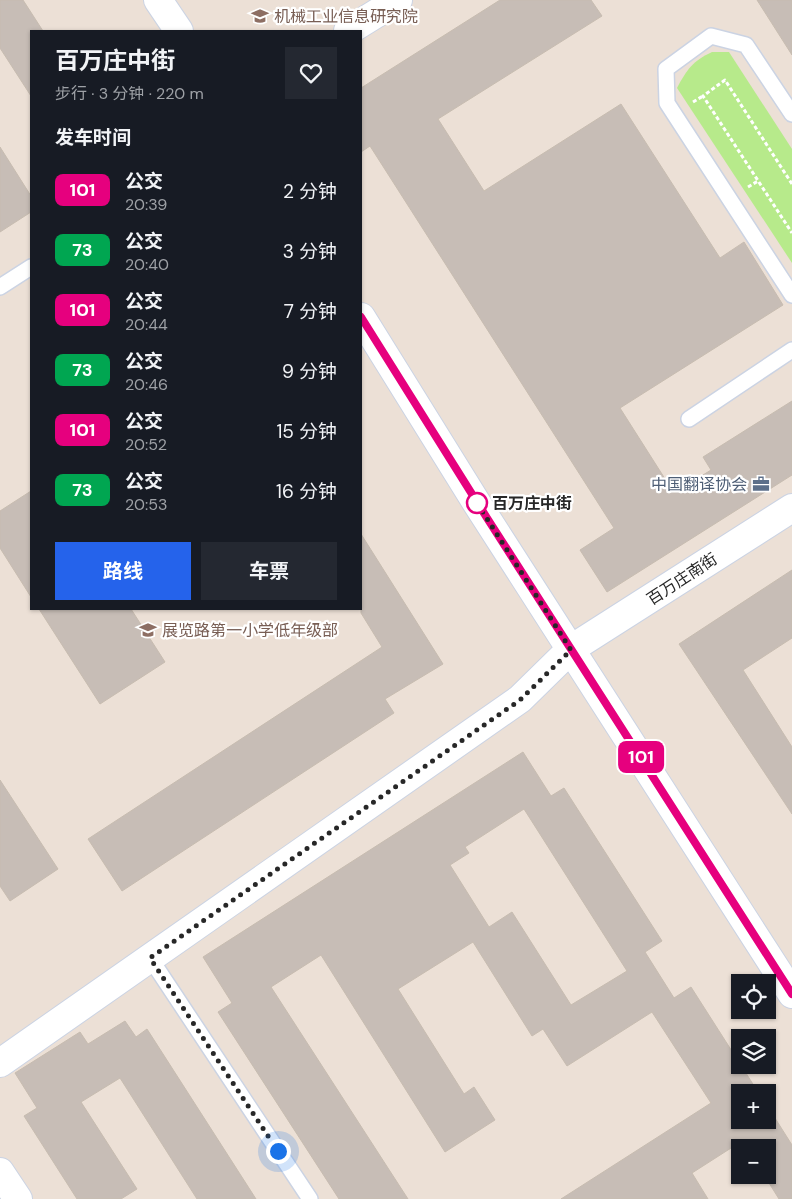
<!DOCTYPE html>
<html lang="zh">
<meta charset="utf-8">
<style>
:root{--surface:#171b24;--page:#242831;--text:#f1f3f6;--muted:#9ea1a6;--accent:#2563eb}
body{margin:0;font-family:"DM Sans","Noto Sans SC",sans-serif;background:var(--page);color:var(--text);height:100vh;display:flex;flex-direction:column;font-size:19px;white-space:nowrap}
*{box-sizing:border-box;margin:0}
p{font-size:16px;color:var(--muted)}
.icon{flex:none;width:28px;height:28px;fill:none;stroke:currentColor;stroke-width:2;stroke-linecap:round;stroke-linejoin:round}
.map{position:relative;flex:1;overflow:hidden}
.side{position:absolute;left:30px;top:30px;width:332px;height:580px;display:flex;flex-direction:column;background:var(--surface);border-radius:0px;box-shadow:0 1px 4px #0004}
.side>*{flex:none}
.badge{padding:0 10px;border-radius:8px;font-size:18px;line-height:32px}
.buttons{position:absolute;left:731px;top:974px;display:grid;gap:10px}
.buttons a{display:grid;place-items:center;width:45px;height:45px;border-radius:0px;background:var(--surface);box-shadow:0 1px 4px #0004;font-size:25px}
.you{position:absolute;width:25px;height:25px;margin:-12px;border:4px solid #fff;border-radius:50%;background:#1a73e8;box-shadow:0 0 0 8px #1a73e833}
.map>.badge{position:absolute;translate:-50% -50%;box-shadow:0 0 0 2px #fff}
h2{padding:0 25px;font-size:19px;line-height:45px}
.round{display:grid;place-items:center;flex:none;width:52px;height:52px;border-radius:0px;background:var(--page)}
.overview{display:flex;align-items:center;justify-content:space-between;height:85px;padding:0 25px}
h1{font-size:24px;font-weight:700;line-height:38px}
.action{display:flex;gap:10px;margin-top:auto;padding:10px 25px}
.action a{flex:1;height:58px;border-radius:0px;background:var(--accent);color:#fff;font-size:20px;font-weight:700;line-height:58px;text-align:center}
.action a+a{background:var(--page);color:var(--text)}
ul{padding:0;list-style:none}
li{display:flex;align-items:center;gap:15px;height:60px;padding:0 25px}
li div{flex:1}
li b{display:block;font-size:19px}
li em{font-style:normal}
li .badge{min-width:55px;font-weight:700;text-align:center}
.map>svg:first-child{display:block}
.green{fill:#b7ea8b}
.building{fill:#c7bdb6;stroke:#c7bcb0;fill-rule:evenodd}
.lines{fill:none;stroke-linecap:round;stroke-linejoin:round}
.service-casing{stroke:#cbd3e3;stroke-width:18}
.minor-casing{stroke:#cbd3e3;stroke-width:30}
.tertiary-casing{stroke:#cbd3e3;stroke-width:30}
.secondary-casing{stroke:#cbd3e3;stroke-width:30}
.path{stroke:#fff;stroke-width:3;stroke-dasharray:4 2.5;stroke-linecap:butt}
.service{stroke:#fff;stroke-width:15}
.minor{stroke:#fff;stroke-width:28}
.tertiary{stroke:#fff;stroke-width:28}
.secondary{stroke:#fff;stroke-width:28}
.line-casing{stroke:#fff;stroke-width:11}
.line{stroke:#e6007e;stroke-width:8}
.walk{stroke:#272727;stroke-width:5;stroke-dasharray:0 9}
.stop-dot{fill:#fff;stroke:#e6007e;stroke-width:2.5}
.labels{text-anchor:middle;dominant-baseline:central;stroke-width:4.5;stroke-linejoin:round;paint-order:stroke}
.education-label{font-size:16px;fill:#785e54;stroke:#fff;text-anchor:start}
.service-label{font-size:16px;fill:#4e5e75;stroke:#fff;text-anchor:end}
.stop-label{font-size:16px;font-weight:bold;fill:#272727;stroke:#fff;text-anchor:start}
.street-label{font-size:16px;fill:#272727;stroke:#fff}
</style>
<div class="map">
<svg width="792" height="1199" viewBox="0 0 792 1199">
<rect width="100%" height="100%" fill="#ece0d6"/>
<path class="green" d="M712 52H729L792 149V263L677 88C687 69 693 61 712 52Z"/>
<g class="building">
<path d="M0 0H23L43 31H31V96L0 48Z"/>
<path d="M500 0H591L602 16 438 119 484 191 621 104 720 258 744 242 783 305 620 408 674 493 711 470 703 457 792 401V475L607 592 580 550 614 528 370 146 361 152V88Z"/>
<path d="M757 0H792V55Z"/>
<path d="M0 147 31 196V212L0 232Z"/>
<path d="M31 491V597L0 548V511Z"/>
<path d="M361 534 443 664 385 699 394 713 122 891 88 839 382 647 361 613Z"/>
<path d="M792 570V638L743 670 792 747V814L679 644Z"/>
<path d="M39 609H131L165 662 100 704Z"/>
<path d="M523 752 551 796 564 788 662 941 645 952 674 998 691 987 758 1092H740V1120H768V1107L792 1145V1199H779L764 1175H768V1148H746L742 1141 692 1173 708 1199H561L711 1103 652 1012 567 1066 543 1029 532 1036 473 942 398 989 464 1094 474 1087 495 1120 445 1152 321 955 271 987 408 1199H339L218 1012 232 1003 203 957ZM524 809 627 971 571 1005 512 912 489 927 450 865 469 853 465 847Z"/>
<path d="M0 780 58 869 10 901 0 886Z"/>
<path d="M125 1021 136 1037 147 1029 256 1199H197L120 1078 81 1102 137 1189 121 1199H77L24 1116 37 1108 15 1073 80 1032 88 1044Z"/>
</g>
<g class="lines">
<g class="service-casing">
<g id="service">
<path d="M792 114 746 45 711 36 666 69 667 103 792 295"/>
<path d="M0 287 31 267"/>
<path d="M689 419 792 350"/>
<path d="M150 958 310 1199"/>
</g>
</g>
<g class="minor-casing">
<g id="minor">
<path d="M348 31 398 0"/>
<path d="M0 1063 520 699 571 649"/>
<path d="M0 1172 18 1199"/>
</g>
</g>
<g class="tertiary-casing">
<path id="tertiary" d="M571 649 792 508"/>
</g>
<g class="secondary-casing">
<g id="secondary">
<path d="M158 0 179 31"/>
<path d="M361 317 476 502 792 994"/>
</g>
</g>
<g class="path">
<path d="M693 102 703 96"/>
<path d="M792 184 725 80 703 96 792 233"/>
<path d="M748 187 758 181"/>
</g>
<use href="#service" class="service"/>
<use href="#minor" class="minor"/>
<use href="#tertiary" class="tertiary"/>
<use href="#secondary" class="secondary"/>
</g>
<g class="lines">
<g class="line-casing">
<path id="line" d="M361 317 487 518 792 994"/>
</g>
<use href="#line" class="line"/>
<path class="walk" d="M278 1151 150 958 520 700 571 650 477 503"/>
</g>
<defs>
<g id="university-bare" transform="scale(1.35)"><path d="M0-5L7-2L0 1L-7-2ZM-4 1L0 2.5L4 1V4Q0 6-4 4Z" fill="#8d6e63" stroke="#fff" stroke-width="2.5" paint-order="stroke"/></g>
<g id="office-bare" transform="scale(1.35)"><path d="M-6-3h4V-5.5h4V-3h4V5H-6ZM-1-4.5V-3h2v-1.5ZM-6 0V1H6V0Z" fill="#5c6f8a" stroke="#fff" stroke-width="2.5" paint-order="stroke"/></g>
<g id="school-bare" transform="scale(1.35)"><path d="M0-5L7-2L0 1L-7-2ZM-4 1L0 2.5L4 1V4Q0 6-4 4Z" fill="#8d6e63" stroke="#fff" stroke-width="2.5" paint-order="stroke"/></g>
</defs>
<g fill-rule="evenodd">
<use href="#university-bare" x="260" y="16"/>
<use href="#office-bare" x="761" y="484"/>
<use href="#school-bare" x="148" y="630"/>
</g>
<circle class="stop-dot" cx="477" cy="503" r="10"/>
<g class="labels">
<g class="education-label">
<text x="274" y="16">机械工业信息研究院</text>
<text x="162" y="630">展览路第一小学低年级部</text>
</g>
<g class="service-label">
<text x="747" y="484">中国翻译协会</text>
</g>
<g class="stop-label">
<text x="492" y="503">百万庄中街</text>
</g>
<g class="street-label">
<text transform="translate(682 579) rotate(-33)">百万庄南街</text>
</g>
</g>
</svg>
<div class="buttons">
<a><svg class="icon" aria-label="locate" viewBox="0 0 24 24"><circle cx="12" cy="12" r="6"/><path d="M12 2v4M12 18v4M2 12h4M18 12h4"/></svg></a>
<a><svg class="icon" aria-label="layers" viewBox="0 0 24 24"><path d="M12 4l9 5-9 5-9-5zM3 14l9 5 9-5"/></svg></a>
<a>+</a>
<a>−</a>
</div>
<div class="you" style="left:278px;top:1151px"></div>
<b class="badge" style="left:641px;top:757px;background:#e6007e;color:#fff">101</b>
<section class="side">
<div class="overview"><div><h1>百万庄中街</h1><p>步行 · 3 分钟 · 220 m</p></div><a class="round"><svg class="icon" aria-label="heart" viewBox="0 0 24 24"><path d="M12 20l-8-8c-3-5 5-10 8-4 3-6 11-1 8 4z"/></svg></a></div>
<h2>发车时间</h2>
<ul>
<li><span class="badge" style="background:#e6007e;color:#fff">101</span><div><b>公交</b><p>20:39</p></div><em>2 分钟</em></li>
<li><span class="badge" style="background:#00a651;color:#fff">73</span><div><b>公交</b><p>20:40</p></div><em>3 分钟</em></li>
<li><span class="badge" style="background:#e6007e;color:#fff">101</span><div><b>公交</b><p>20:44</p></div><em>7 分钟</em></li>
<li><span class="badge" style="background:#00a651;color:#fff">73</span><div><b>公交</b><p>20:46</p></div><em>9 分钟</em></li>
<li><span class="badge" style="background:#e6007e;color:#fff">101</span><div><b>公交</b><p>20:52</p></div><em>15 分钟</em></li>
<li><span class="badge" style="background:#00a651;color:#fff">73</span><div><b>公交</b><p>20:53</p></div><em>16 分钟</em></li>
</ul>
<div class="action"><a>路线</a><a>车票</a></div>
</section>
</div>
